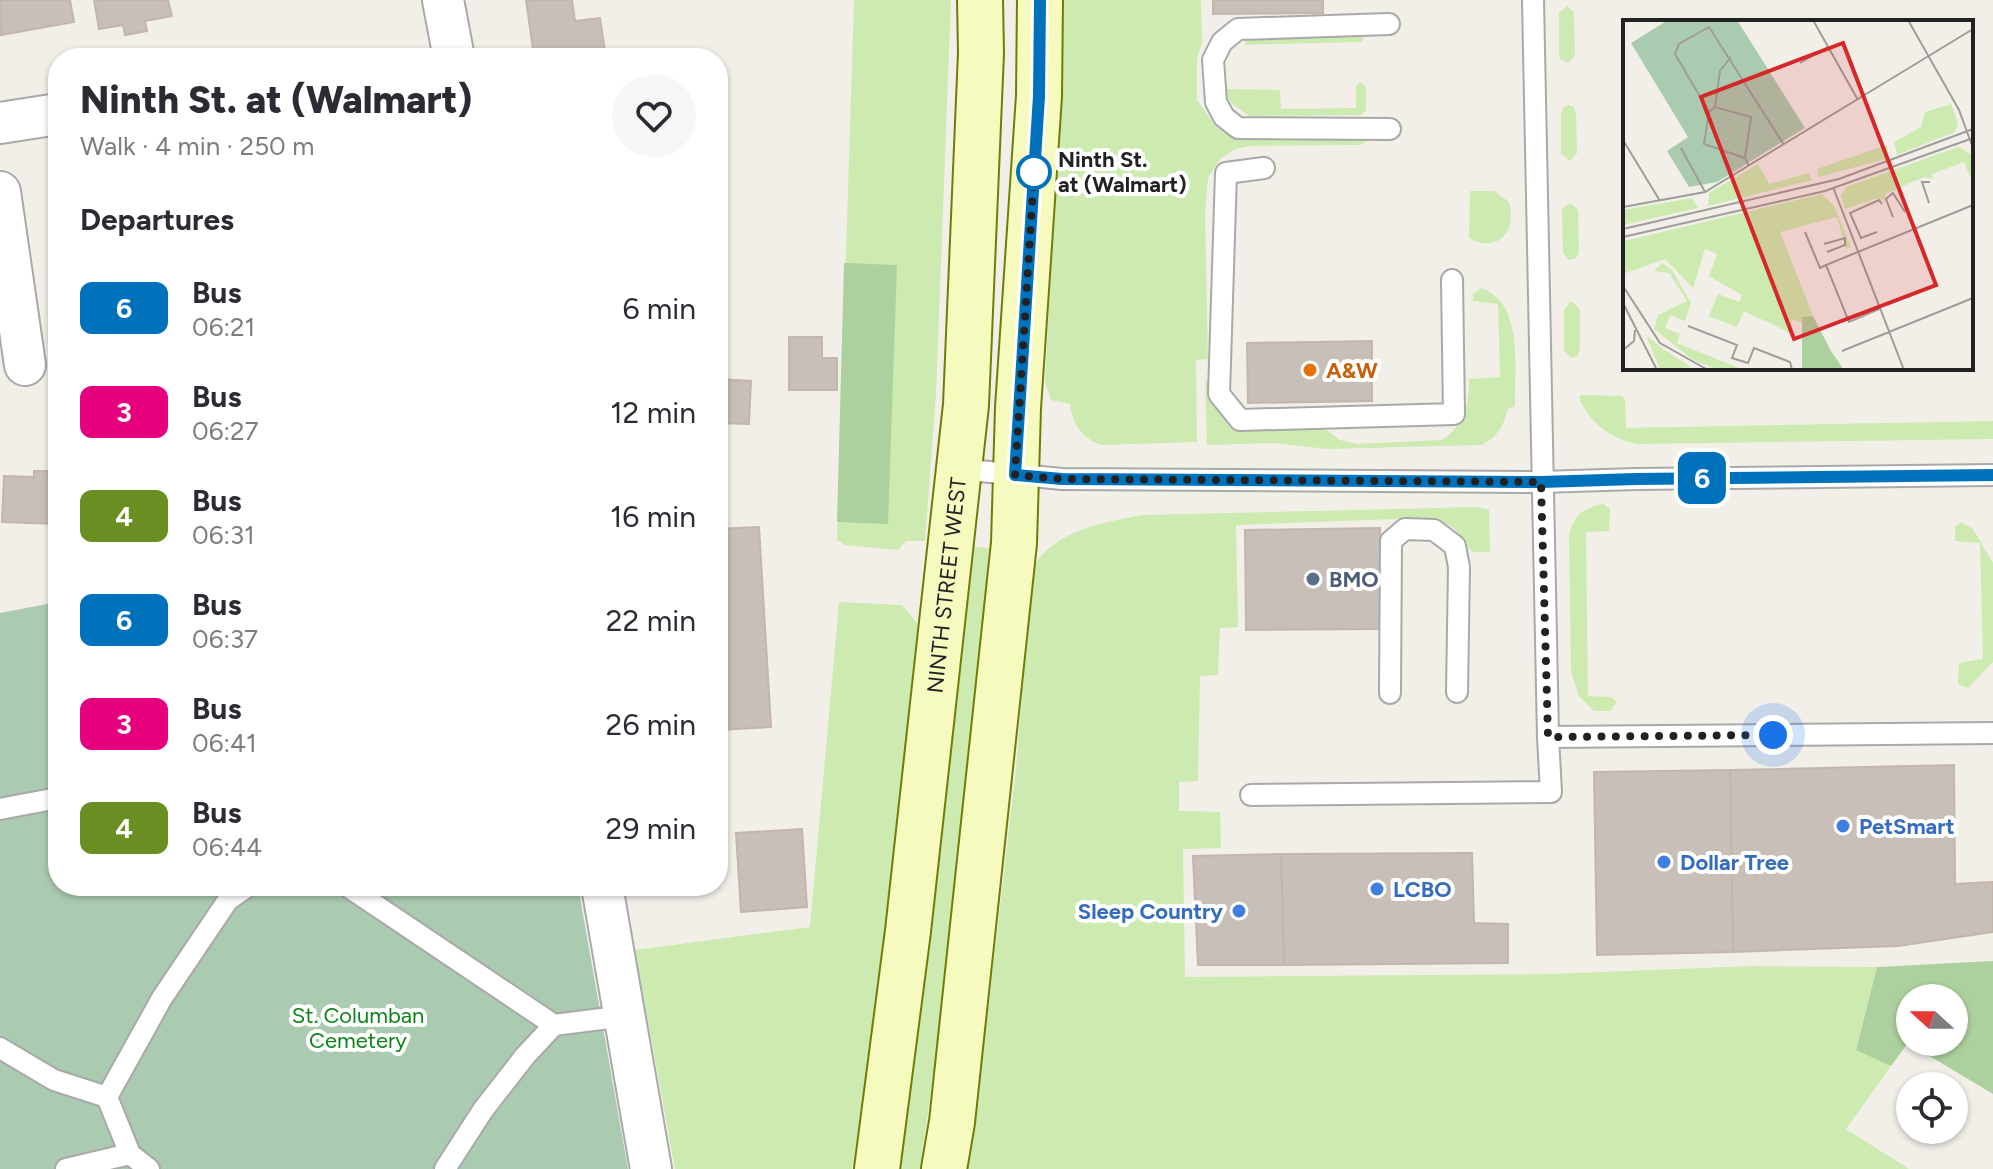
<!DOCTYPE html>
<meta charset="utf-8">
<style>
:root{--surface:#fff;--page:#f7f7f7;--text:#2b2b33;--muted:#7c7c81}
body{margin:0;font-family:Figtree,sans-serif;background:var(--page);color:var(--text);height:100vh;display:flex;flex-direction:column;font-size:30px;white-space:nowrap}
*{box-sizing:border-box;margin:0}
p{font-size:26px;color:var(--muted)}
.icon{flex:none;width:44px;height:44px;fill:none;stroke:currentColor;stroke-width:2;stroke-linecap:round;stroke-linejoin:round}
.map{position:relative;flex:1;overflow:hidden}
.panel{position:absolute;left:48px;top:48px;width:680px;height:848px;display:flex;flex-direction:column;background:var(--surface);border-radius:32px;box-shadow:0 2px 6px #0004}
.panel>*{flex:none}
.badge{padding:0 16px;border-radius:12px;font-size:28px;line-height:52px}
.needle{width:52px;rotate:291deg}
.controls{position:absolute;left:1896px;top:984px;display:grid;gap:16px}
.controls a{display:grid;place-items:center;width:72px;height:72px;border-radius:50%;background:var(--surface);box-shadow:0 2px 6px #0004;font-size:40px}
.you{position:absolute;width:40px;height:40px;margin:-20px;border:6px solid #fff;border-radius:50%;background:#1a73e8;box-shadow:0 0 0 12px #1a73e833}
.map>.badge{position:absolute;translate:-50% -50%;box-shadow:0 0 0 4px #fff}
h2{padding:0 32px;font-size:30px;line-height:72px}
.round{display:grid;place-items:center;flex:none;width:84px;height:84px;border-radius:42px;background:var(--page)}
.overview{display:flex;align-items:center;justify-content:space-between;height:136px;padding:0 32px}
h1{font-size:38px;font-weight:800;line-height:60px}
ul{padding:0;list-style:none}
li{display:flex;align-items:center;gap:24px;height:104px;padding:0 32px}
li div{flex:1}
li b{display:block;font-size:30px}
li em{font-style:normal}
li .badge{min-width:88px;font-weight:700;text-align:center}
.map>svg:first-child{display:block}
.grass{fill:#cdebb0}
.forest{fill:#add19e;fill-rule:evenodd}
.cemetery{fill:#aacbaf}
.building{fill:#c7bfb8;stroke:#c4b6ab;stroke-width:2}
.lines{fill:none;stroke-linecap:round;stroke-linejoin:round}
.service-casing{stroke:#a9a9a9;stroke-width:24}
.minor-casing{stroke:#a9a9a9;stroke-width:44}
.secondary-casing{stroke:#707d05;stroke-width:48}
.service{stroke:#fff;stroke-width:20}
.minor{stroke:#fff;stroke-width:40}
.secondary{stroke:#f7fabf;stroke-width:44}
.line-casing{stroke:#fff;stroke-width:18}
.line{stroke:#0072bc;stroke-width:12}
.walk{stroke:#222;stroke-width:8;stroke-dasharray:0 14.4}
.stop-dot{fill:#fff;stroke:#0072bc;stroke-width:4}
.food-dot{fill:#e8710a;stroke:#fff;stroke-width:3}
.service-dot{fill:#5c6f8a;stroke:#fff;stroke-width:3}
.shop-dot{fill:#3f7fe0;stroke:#fff;stroke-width:3}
.labels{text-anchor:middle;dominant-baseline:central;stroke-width:8;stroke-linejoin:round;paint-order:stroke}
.stop-label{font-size:22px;font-weight:bold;fill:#222;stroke:#fff;text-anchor:start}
.food-label{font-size:22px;font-weight:bold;fill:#c56008;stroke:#fff;text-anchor:start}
.service-label{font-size:22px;font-weight:bold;fill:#4e5e75;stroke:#fff;text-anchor:start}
.street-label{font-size:22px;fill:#222;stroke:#fff}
.shop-label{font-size:22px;font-weight:bold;fill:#366cbe;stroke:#fff;text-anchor:start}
.park-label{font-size:22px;fill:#0c8416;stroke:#fff}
.inset-road{fill:none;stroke:#9f9d99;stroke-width:2}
.view{fill:#d62828;fill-opacity:0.15;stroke:#d62828;stroke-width:4}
.inset-edge{fill:none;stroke:#222;stroke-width:4}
</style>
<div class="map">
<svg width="1993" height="1169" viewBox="0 0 1993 1169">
<rect width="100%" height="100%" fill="#f2efe9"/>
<g class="grass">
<path d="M854 0H951L936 394 925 541H906L898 550 845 545 837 540Z"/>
<path d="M1057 0H1201L1202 43 1197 58V100L1217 128 1236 139 1366 138V142L1359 145 1249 146 1235 149 1220 159 1208 178 1205 212 1208 359 1196 360 1197 442 1101 445C1082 438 1072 424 1070 404L1051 400 1045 381 1056 174Z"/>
<path d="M1567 6 1574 12 1575 55 1569 63 1561 60 1559 55V13Z"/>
<path d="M1360 36 1364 38 1362 42 1245 45V41L1265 37Z"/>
<path d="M1360 82 1366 86V110L1361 115 1249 116 1231 103 1224 89 1280 90 1281 109 1356 108V86Z"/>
<path d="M1569 105 1574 107 1576 113 1577 153 1570 161 1561 154V113L1565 106Z"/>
<path d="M1470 191H1494L1509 202C1518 232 1496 254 1469 238Z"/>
<path d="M1571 203 1578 210 1579 253 1576 258 1569 260 1563 253 1562 209Z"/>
<path d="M1481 288C1525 303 1514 370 1515 407L1508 408C1504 426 1498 436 1482 445L1327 449 1274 443 1207 445 1205 377 1214 401 1226 414 1318 424 1340 440 1357 444 1442 440C1465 424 1469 406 1469 379L1500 377 1498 304 1473 301V294Z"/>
<path d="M1571 301 1580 309V349L1577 356 1571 358 1564 350V310Z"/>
<path d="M1581 395 1622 396 1625 400 1626 428 1993 421V439L1636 444C1609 437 1591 424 1579 398Z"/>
<path d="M1603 504 1610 509 1609 531 1586 532 1588 696 1611 697 1617 702 1610 711H1594L1579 696 1571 672 1569 536C1573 516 1582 508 1603 504Z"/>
<path d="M1479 507 1489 510 1490 552H1472L1453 527 1423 518 1236 525 1238 627 1220 628 1218 675 1200 676 1198 781 1179 782V811L1220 812 1221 848 1183 849 1185 977 1551 974 1752 966 1877 967 1856 1049 1891 1066 1846 1129 1909 1169H962L990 993 1016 768 1032 568C1056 530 1102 522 1144 515Z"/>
<path d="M1961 522 1973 529 1993 563V662L1968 688 1958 684 1959 663 1983 659 1980 543 1955 541V527Z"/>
<path d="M970 546 989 548 955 919 920 1169H896Z"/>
<path d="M839 602 902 605 917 623V631L885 951 852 1169H675L635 950 810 927Z"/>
</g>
<g class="forest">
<path d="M844 263 897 265 888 524 837 522Z"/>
<path d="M1993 961V1094L1908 1043 1891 1066 1856 1050 1877 967ZM1910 998H1954V1042H1910Z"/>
</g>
<path class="cemetery" d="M58 602V886H578L628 1169H0V613Z"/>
<g class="building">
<path d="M0 0H70L74 22 1 35Z"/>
<path d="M94 0H168L172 16 145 21 147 31 125 35 123 25 99 29Z"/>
<path d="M526 0H572L575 21 600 18 606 58H573L572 50 534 56Z"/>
<path d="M1213 0H1323V13L1213 14Z"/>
<path d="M789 337H822V358H837V390H789Z"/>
<path d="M1372 341V401L1248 403 1247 343Z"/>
<path d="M718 379 751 381 749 424 718 423Z"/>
<path d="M34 471H49L48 476 58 477V524L2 522 4 476 34 477Z"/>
<path d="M759 527 771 727 718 730V529Z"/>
<path d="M1380 528 1382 629 1246 630 1245 530Z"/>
<path d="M1954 765 1955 884 1993 882V932L1898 946 1733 952 1730 770Z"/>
<path d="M1730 770 1733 952 1597 955 1594 772Z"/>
<path d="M802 829 807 907 741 912 736 833Z"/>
<path d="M1472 853 1474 923 1508 924V963L1284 965 1281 854Z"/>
<path d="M1281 854 1284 965H1198L1193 856Z"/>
</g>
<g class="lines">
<g class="service-casing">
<g id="service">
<path d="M1533 0 1548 737 1993 733"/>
<path d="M1389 24 1238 29 1222 42 1213 60 1216 102 1224 117 1238 128 1390 129"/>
<path d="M1264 168 1226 173 1219 394 1240 420 1454 414 1452 280"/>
<path d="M959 469 1062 479 1541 482 1636 479 1993 475"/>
<path d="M1390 693 1391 541 1405 529 1434 530 1455 546 1459 567 1457 692"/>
<path d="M1251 795 1551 792 1548 737"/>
<path d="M0 809 58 798"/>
<path d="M347 886 554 1025"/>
<path d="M0 1048 54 1080 107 1097"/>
<path d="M66 1169 130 1154"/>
<path d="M149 1169 130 1154 107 1097 162 998 228 900 248 886"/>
<path d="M445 1169 483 1110 525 1056 554 1025 625 1016"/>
</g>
</g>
<g class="minor-casing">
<g id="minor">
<path d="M443 0 454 58"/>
<path d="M0 123 58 114"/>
<path d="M0 192 25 365"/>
<path d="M602 886 651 1169"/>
</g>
</g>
<g class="secondary-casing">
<g id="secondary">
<path id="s1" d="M877 1169 908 931 966 405 981 53 980 0"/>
<path d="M944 1169 952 1122 1014 543 1018 408 1039 96 1040 0"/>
</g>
</g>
<use href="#service" class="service"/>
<use href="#minor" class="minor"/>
<use href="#secondary" class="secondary"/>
</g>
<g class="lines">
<g class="line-casing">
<path id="line" d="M1040 0 1039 96 1015 475 1062 479 1541 482 1636 479 1993 475"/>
</g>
<use href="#line" class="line"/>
<path class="walk" d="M1034 172 1035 158 1015 475 1062 479 1541 482 1548 737 1773 735"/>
</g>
<circle class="stop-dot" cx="1034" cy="172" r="16"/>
<circle class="food-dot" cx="1310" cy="370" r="8"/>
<circle class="service-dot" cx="1313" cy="579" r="8"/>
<g class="shop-dot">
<circle cx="1843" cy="826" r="8"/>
<circle cx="1664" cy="862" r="8"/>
<circle cx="1377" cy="889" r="8"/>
<circle cx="1239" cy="911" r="8"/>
</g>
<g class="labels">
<g class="stop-label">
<text x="1058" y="159">Ninth St.<tspan x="1058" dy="25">at (Walmart)</tspan></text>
</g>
<g class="food-label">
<text x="1326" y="370">A&amp;W</text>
</g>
<g class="service-label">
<text x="1329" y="579">BMO</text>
</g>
<g class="street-label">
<text stroke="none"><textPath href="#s1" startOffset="588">NINTH STREET WEST</textPath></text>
</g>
<g class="shop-label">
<text x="1859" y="826">PetSmart</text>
<text x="1680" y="862">Dollar Tree</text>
<text x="1393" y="889">LCBO</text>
<text x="1223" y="911" text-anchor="end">Sleep Country</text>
</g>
<g class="park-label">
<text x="358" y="1015">St. Columban<tspan x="358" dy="25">Cemetery</tspan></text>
</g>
</g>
<g transform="translate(1623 20)">
<rect width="350" height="350" fill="#f2efe9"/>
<path d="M328 84 335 103 332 112 274 135 271 122 298 107 302 92ZM264 125 266 138 196 157 194 149ZM335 127 348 134 350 163 341 142 309 154 310 159 301 157 264 173 261 181 255 178 222 189 218 176 223 167ZM135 144 146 164 186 153 189 160 85 186 86 173ZM199 174 211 186 228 227 223 229 214 197 157 212 190 296 180 297 179 302 169 300 167 313 121 291 114 307 86 296 95 274 116 282 119 275 86 256 94 234 82 229 70 268 42 239 0 254 1 221ZM69 178 75 188 0 205V190ZM39 243 49 250 68 283 62 301 47 295 42 308 57 314 54 323 121 350H95L70 340 31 309 35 295 64 281 46 253 31 251ZM23 315 40 329 68 347 37 350Z" fill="#cdebb0"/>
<path d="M190 296 208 331 221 350H179V297Z" fill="#add19e"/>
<path d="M45 0H114L182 108 94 162 66 167 44 131 65 117 8 23Z" fill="#aacbaf"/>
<path class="inset-road" d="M190 0 235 80M285 0 336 90 350 128M177 43 205 27M92 87 97 51 108 37M86 92 52 34 56 24 86 7 161 125M0 120 37 181M58 128 82 172M122 138 81 124 86 92 92 87 128 97 122 138 126 146M210 167 281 350M306 183 299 162H307M0 187 82 172 350 9M270 197 263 179 270 173 282 192M0 209 216 159 350 109M182 212 197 248 203 245M254 212 238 218 227 193 256 180 259 184M0 217 202 171 350 118M201 224 222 218V225L204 232M0 266 37 323 85 350M0 283 34 350M256 289 226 302 203 245 350 185M65 306 114 325 109 338 125 343 131 328 167 342 169 350M0 330 11 321 12 310M219 331 350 278"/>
<path class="view" d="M220 23 313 265 171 319 78 77Z"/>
<rect width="350" height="350" class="inset-edge"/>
</g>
</svg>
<div class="controls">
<a><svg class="needle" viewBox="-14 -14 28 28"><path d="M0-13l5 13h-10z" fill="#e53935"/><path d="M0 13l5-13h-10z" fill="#7c7c81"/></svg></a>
<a><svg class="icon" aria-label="locate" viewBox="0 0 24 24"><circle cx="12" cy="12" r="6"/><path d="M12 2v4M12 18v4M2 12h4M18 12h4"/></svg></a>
</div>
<div class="you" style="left:1773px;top:735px"></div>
<b class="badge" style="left:1702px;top:478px;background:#0072bc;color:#fff">6</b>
<section class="panel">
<div class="overview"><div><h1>Ninth St. at (Walmart)</h1><p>Walk · 4 min · 250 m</p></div><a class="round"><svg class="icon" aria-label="heart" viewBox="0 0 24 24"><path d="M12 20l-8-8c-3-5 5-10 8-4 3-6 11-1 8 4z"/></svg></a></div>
<h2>Departures</h2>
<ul>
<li><span class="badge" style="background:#0072bc;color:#fff">6</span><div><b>Bus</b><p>06:21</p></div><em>6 min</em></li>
<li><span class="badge" style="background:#e6007e;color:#fff">3</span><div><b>Bus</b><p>06:27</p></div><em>12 min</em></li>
<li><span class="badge" style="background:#6b8e23;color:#fff">4</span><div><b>Bus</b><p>06:31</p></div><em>16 min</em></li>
<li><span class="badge" style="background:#0072bc;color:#fff">6</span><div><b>Bus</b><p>06:37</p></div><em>22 min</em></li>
<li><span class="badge" style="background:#e6007e;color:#fff">3</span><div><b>Bus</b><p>06:41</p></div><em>26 min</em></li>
<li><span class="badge" style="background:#6b8e23;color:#fff">4</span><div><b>Bus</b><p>06:44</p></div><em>29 min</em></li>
</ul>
</section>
</div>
